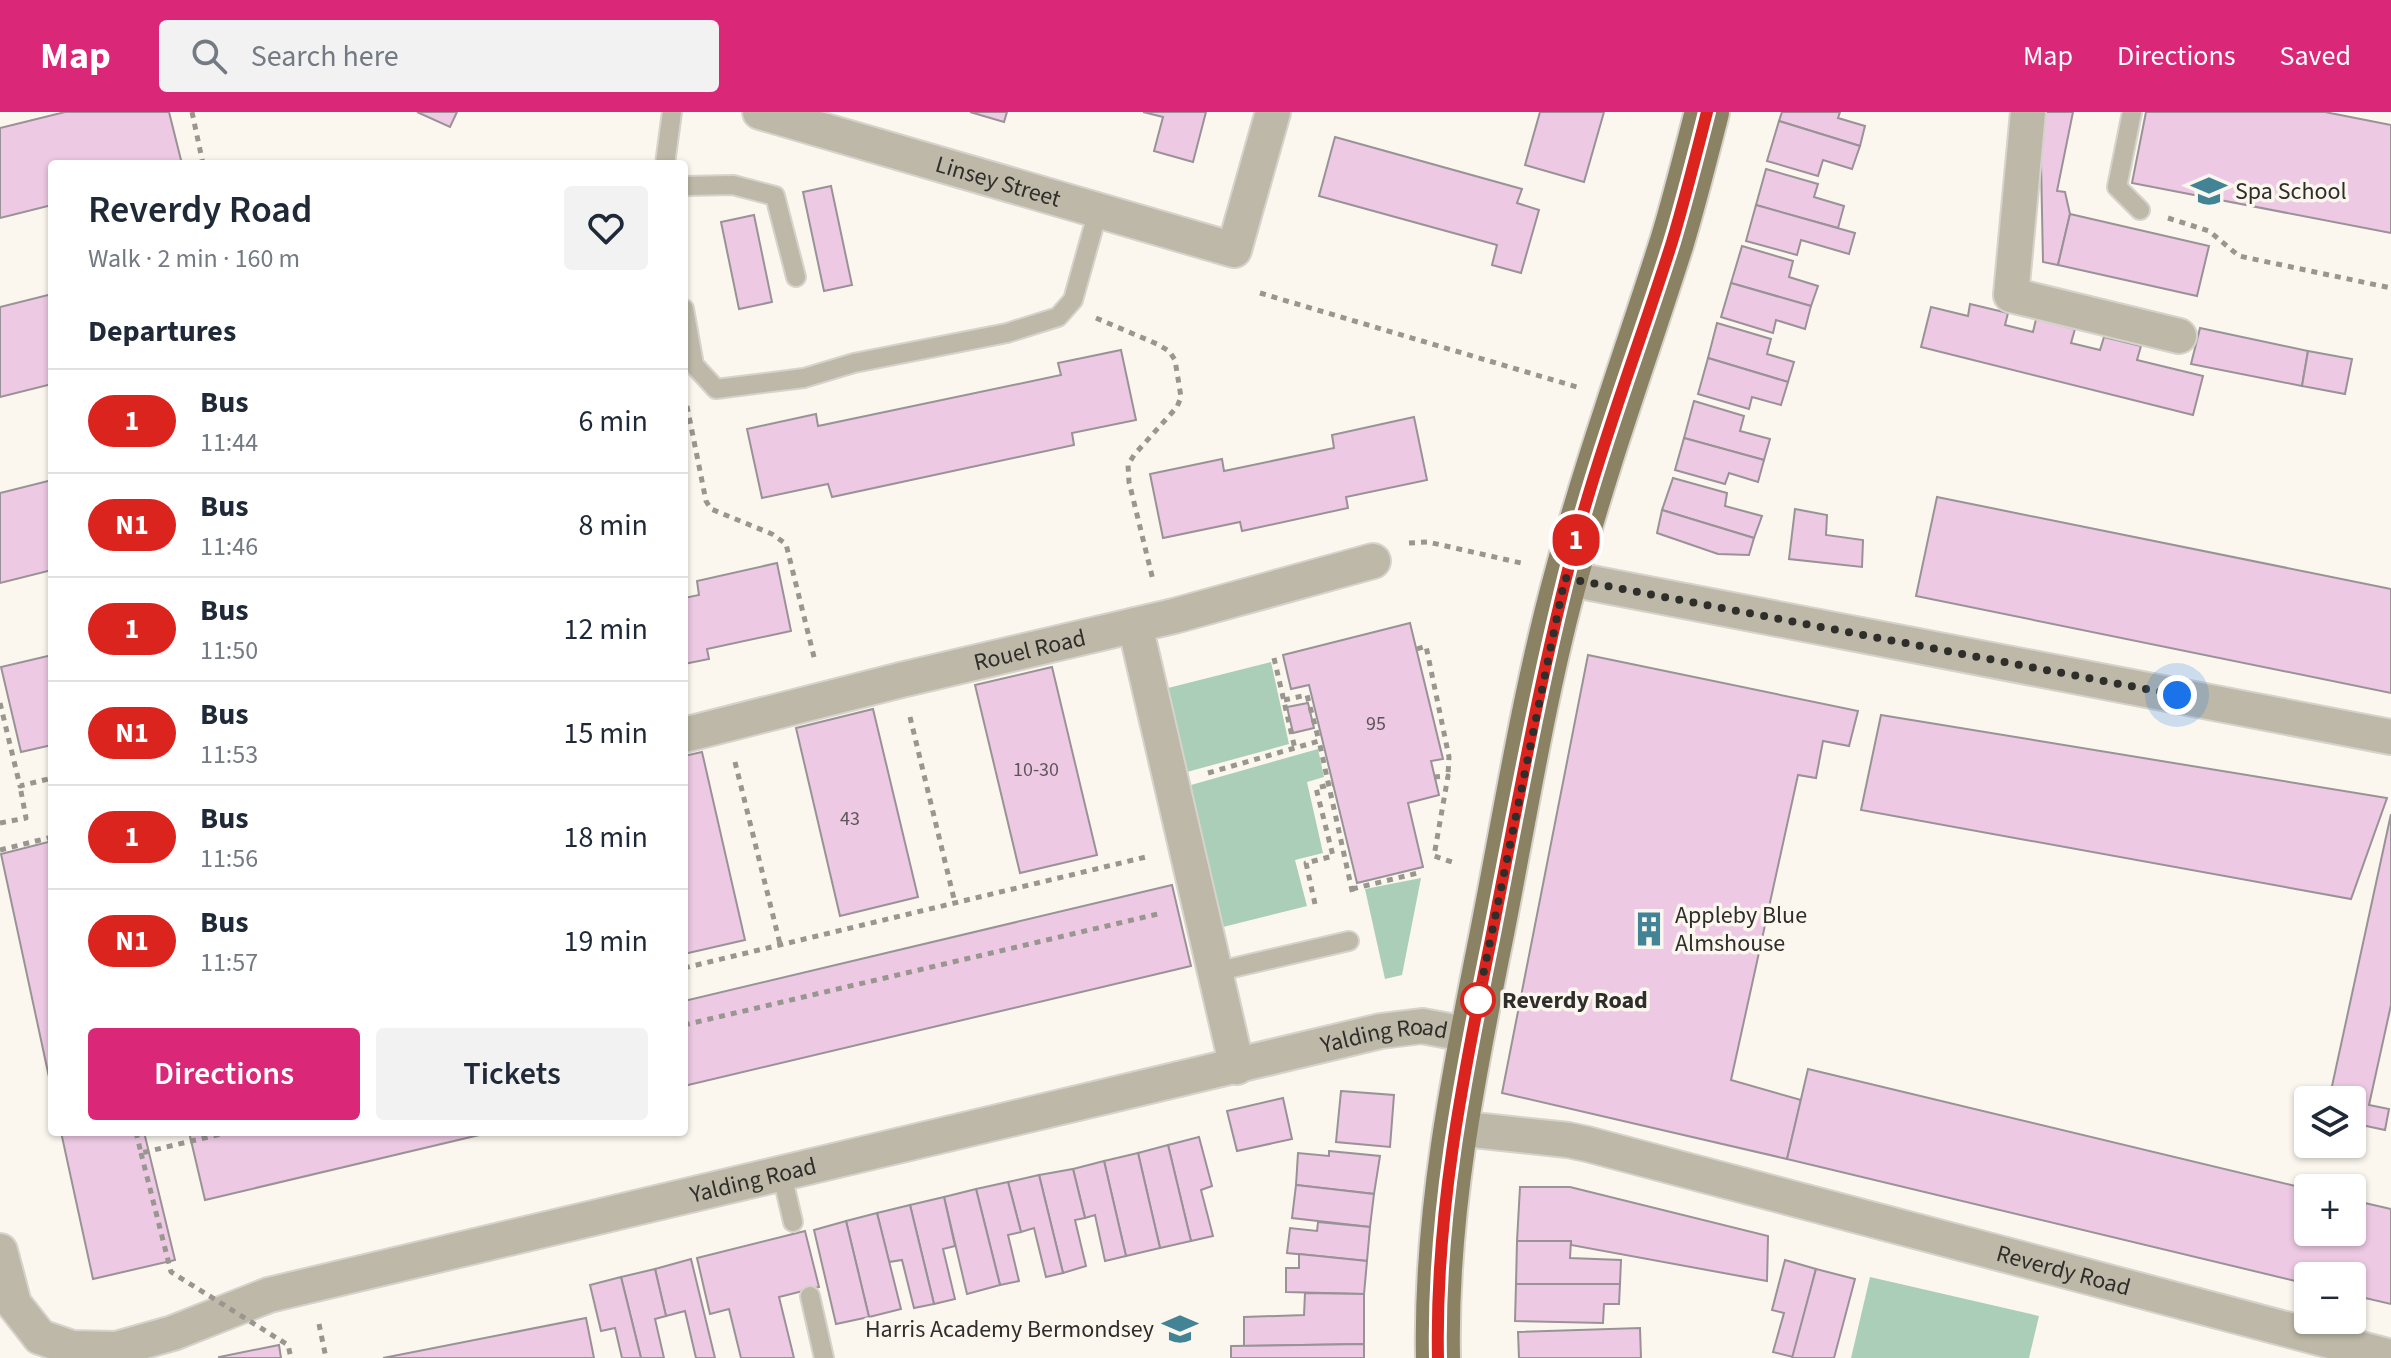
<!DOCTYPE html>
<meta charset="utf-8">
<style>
:root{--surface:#fff;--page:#f2f2f3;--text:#1f2937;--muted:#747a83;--line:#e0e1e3;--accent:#db2777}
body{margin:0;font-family:"Source Sans 3",sans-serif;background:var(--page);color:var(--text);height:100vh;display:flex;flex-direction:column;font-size:30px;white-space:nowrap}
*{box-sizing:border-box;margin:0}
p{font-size:26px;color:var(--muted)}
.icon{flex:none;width:44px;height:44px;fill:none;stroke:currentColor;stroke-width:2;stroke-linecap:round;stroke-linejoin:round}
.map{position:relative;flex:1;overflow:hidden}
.drawer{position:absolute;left:48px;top:48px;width:640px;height:976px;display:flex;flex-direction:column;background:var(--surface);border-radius:8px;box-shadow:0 2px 6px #0004}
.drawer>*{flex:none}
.badge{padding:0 16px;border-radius:26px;font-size:28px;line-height:52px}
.controls{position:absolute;left:2294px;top:974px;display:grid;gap:16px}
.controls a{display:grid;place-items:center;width:72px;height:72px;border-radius:8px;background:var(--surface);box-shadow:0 2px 6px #0004;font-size:40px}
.you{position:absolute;width:40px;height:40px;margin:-20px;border:6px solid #fff;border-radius:50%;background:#1a73e8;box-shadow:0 0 0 12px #1a73e833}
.map>.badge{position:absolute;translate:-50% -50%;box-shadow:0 0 0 4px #fff}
h2{padding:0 40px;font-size:30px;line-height:72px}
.round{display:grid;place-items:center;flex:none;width:84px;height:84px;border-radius:8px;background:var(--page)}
.overview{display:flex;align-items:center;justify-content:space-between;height:136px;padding:0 40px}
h1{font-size:38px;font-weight:600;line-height:60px}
.action{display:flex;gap:16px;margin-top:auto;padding:16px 40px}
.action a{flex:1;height:92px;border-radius:8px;background:var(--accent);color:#fff;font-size:32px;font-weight:600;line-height:92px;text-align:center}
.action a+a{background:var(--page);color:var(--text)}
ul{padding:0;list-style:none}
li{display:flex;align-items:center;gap:24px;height:104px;padding:0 40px;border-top:2px solid var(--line)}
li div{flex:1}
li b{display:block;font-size:30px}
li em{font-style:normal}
li .badge{min-width:88px;font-weight:700;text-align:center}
header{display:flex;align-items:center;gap:48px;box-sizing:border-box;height:112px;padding:0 40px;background:var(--accent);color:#fff}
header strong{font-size:38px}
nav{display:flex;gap:44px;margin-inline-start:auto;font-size:28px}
.search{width:560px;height:72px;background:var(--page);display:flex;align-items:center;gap:20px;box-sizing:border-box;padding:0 28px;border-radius:8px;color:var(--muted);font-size:30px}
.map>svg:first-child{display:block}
.green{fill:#abceb8}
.building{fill:#edc9e3;stroke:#999297;stroke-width:2}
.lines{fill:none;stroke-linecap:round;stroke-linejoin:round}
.lane-casing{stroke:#d6d3cc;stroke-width:22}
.street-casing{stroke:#d6d3cc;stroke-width:38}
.primary-casing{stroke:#d6d3cc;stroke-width:48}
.path{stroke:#999690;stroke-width:5;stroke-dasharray:6 6;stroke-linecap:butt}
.lane{stroke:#bdb8a7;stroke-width:18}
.street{stroke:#bdb8a7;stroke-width:34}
.primary{stroke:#8b8264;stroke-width:44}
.path-bridge{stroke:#999690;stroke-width:5;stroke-dasharray:6 6;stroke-linecap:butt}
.line-casing{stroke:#fff;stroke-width:18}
.line{stroke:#dc241f;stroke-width:12}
.walk{stroke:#2f2e2b;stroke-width:8;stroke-dasharray:0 14.4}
.stop-dot{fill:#fff;stroke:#dc241f;stroke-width:4}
.labels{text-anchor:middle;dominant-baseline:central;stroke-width:7;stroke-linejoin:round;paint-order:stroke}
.number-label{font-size:20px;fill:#5e5559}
.street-label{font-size:24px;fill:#2f2e2b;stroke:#fbf7ef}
.poi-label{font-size:24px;fill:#2f2e2b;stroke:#fbf7ef;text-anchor:start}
.stop-label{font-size:24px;font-weight:bold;fill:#2f2e2b;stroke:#fbf7ef;text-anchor:start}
</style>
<header>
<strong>Map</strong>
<div class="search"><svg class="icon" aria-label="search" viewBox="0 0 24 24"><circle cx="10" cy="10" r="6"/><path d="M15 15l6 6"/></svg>Search here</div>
<nav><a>Map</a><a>Directions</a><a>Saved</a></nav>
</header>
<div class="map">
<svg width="2391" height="1246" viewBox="0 0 2391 1246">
<rect width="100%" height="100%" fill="#fbf7ef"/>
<g class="green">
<path d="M1271 550 1289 632 1187 660 1168 576Z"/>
<path d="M1318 637 1324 665 1307 670 1323 741 1295 748 1307 794 1223 815 1191 673Z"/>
<path d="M1421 766 1402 863 1385 867 1365 777Z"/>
<path d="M1870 1165 2039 1204 2029 1246H1851Z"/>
</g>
<g class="building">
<path d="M65 0H169L182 52H52V93L0 106V16Z"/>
<path d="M417 0H457L450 15Z"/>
<path d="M970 0H1007L1004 10Z"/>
<path d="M1143 0H1206L1193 50 1154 39 1163 5Z"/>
<path d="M1540 0H1604L1584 70 1525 53Z"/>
<path d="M1782 0H1840L1838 6 1865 14 1860 34 1779 9Z"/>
<path d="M2040 0H2073L2057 79 2065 80 2070 102 2058 153 2043 150Z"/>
<path d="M2146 0H2325L2391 13V121L2132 71Z"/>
<path d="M1779 9 1860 34 1852 57 1823 48 1818 64 1767 49Z"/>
<path d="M1335 25 1522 77 1517 91 1539 98 1521 161 1492 153 1497 133 1319 84Z"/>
<path d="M1766 57 1818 72 1814 85 1844 94 1838 116 1756 93Z"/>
<path d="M831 74 852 173 824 179 803 80Z"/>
<path d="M1756 93 1855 121 1849 142 1801 128 1797 143 1746 129Z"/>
<path d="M2070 102 2209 134 2197 184 2058 153Z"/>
<path d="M754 103 772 190 739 197 721 110Z"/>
<path d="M1742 134 1793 149 1789 165 1818 174 1811 194 1731 171Z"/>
<path d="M1731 171 1811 194 1805 217 1776 208 1773 221 1721 205Z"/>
<path d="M52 182V272L0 285V195Z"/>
<path d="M1970 192 2008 201 2005 213 2033 220 2036 207 2075 217 2071 231 2100 238 2104 225 2141 234 2137 248 2203 264 2193 303 1921 235 1931 195 1968 204Z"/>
<path d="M1717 211 1771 227 1767 242 1794 250 1788 270 1708 246Z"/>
<path d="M2200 216 2308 239 2302 274 2191 252Z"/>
<path d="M1121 238 1136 308 1072 321 1074 333 832 385 828 372 762 386 747 317 816 302 818 314 1061 263 1058 251Z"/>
<path d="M2308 239 2352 247 2345 282 2302 274Z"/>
<path d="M1708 246 1788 270 1781 293 1752 285 1749 297 1698 282Z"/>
<path d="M1694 289 1744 304 1740 319 1770 327 1764 348 1684 326Z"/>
<path d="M1414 305 1427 368 1346 385 1348 396 1242 419 1240 410 1163 426 1150 362 1222 347 1224 359 1334 336 1332 323Z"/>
<path d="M1684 326 1764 348 1758 370 1729 361 1725 372 1675 358Z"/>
<path d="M1673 366 1727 381 1725 394 1762 404 1754 426 1662 398Z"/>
<path d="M52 368V458L0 471V381Z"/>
<path d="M1937 385 2391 477V581L1916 484Z"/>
<path d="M1795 397 1827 403 1826 423 1863 428 1862 455 1789 447Z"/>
<path d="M1662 398 1754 426 1749 443 1718 442 1657 421Z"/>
<path d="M777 451 791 519 707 537 709 547 684 552V486L699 483 697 469Z"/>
<path d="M1410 511 1443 647 1431 649 1439 683 1408 691 1423 755 1357 771 1309 573 1291 577 1283 543Z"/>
<path d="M52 543V633L21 640 1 555Z"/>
<path d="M1588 543 1858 599 1849 634 1823 629 1816 666 1798 663 1731 968 1801 988 1787 1047 1502 981Z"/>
<path d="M1052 555 1097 743 1020 761 975 573Z"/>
<path d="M1308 591 1314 616 1293 621 1287 595Z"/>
<path d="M873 597 918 785 840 804 796 616Z"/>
<path d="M1881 603 2387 686 2351 787 1861 698Z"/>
<path d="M702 640 745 828 684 842V644Z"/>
<path d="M2391 702V893L2369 993 2389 997 2385 1018 2352 1011V988H2329Z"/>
<path d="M52 729V979L1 742Z"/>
<path d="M1172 773 1191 854 684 974V889Z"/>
<path d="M1808 957 2308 1077V1120H2352V1088L2391 1097V1192L2352 1183V1164H2308V1172L1787 1047Z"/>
<path d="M1341 979 1394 983 1390 1035 1336 1030Z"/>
<path d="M1283 986 1292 1027 1237 1039 1227 999Z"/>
<path d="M61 1020H144L175 1148 93 1167Z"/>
<path d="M189 1020H492L205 1088Z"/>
<path d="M1199 1025 1212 1074 1201 1078 1213 1124 1191 1129 1168 1033Z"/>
<path d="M1168 1033 1191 1129 1160 1136 1138 1041Z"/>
<path d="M1329 1039 1380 1044 1374 1082 1296 1073 1298 1041 1329 1044Z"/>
<path d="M1138 1041 1160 1136 1126 1144 1104 1049Z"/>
<path d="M1104 1049 1126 1144 1105 1149 1095 1103 1085 1106 1073 1057Z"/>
<path d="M1073 1057 1085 1106 1075 1108 1086 1154 1063 1161 1039 1063Z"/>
<path d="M1039 1063 1063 1161 1046 1165 1034 1116 1021 1120 1008 1070Z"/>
<path d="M1008 1070 1021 1120 1008 1123 1019 1169 1000 1173 976 1077Z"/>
<path d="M1296 1073 1374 1082 1370 1115 1292 1106Z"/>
<path d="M1520 1075H1570L1768 1124 1767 1169 1571 1133V1129H1517Z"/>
<path d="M976 1077 1000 1173 967 1182 944 1085Z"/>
<path d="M944 1085 955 1134 943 1137 955 1187 934 1192 910 1093Z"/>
<path d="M910 1093 934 1192 914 1196 902 1148 889 1150 877 1101Z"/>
<path d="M877 1101 901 1197 869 1205 846 1109Z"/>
<path d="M846 1109 869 1205 836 1212 814 1118Z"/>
<path d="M1318 1110 1370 1115 1367 1149 1287 1141 1290 1116 1317 1119Z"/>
<path d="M805 1119 819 1175 779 1185 794 1246H741L729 1197 710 1202 697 1146Z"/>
<path d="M1517 1129H1571L1570 1146 1621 1148 1620 1172H1516Z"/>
<path d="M1299 1142 1367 1149 1364 1182 1286 1180V1156H1299Z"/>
<path d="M691 1147 715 1246H696L685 1199 666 1204 655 1157Z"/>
<path d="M1785 1148 1816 1157 1793 1245 1773 1240 1784 1201 1772 1198Z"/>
<path d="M655 1157 666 1204 655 1207 664 1246H641L621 1165Z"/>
<path d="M1816 1157 1855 1167 1834 1246H1792Z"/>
<path d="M621 1165 641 1246H622L615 1216 601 1219 590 1173Z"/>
<path d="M1516 1172H1620L1619 1192H1604L1603 1211 1515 1209Z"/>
<path d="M1305 1181 1364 1182V1232L1244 1234V1205L1304 1203Z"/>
<path d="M586 1206 594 1246H383Z"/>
<path d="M1640 1216 1641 1246H1519L1518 1220Z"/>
<path d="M1364 1232V1246H1231V1234Z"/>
<path d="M279 1233 281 1246H219V1245Z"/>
</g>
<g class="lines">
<g class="lane-casing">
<g id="lane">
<path d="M2132 0 2117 75 2140 98"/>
<path d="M665 52 672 0"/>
<path d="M684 74 733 73 775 84 796 165"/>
<path d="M684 197 694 253 716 277 804 266 854 251 1007 221 1058 205 1073 188 1098 99"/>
<path d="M1215 860 1349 829"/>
<path d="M782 1063 793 1110"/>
<path d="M810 1184 824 1246"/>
</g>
</g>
<g class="street-casing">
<g id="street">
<path id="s1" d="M760 0 1234 138 1273 0"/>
<path d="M2028 0 2011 183 2179 224"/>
<path d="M1565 466 2391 625"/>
<path d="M1135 513 1237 955"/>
<path id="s2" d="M684 623 901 568 1174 504 1373 449"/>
<path id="s3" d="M1455 1016 1568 1028 1587 1032 2391 1245"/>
<path d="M0 1139 14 1192 40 1225"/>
<path id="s4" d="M40 1225 72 1236 116 1237 173 1221 269 1183 1381 919 1422 914 1471 923"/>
</g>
</g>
<g class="primary-casing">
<path id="primary" d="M1438 1246C1435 1104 1463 965 1491 826 1515 705 1534 581 1567 461 1597 349 1637 240 1672 130 1685 87 1696 43 1707 0"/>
</g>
<g class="path">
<path d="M192 0 203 52"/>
<path d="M2168 106 2209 119 2239 144 2391 176"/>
<path d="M1260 181 1577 275"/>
<path d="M1096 206 1157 232 1169 239 1175 248 1181 285 1177 295 1134 343 1128 353 1129 370 1153 468"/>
<path d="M687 294 706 389 711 397 772 422 786 432 815 549"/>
<path d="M1409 431 1428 430 1521 451"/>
<path d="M1417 537 1426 534 1449 645 1448 664"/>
<path d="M1274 546 1295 637"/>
<path d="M1284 588 1307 583 1319 629"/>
<path d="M0 591 20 674 52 666"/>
<path d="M910 605 955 791"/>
<path d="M735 650 780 832"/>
<path d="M1208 661 1319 629 1353 783"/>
<path d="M1434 665 1448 664 1434 744 1452 750"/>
<path d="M0 711 26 706 20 674"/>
<path d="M0 738 52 725"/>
<path d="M1352 777 1422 760"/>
<path d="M1315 792 1306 751 1333 744 1316 676 1333 672"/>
<path d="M684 856 1150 744"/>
<path d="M684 913 1162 801"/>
<path d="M136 1020 141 1041 230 1020"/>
<path d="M319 1212 326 1246"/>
</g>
<use href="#lane" class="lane"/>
<use href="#street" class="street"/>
<use href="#primary" class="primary"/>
<path class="path-bridge" d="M141 1041 171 1160 288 1233 291 1246"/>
</g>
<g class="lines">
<g class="line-casing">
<path id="line" d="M1438 1246C1435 1106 1462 969 1490 832 1518 690 1543 546 1582 405 1608 313 1643 222 1672 130 1685 87 1696 43 1707 0"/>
</g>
<use href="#line" class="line"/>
<path class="walk" d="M1478 888 1565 466 2177 583"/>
</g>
<defs>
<g id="school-bare" transform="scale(2.76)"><path d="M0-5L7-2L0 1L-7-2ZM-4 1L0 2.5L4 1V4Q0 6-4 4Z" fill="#428495" stroke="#fbf7ef" stroke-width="2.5" paint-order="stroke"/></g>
<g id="building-bare" transform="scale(2.76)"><path d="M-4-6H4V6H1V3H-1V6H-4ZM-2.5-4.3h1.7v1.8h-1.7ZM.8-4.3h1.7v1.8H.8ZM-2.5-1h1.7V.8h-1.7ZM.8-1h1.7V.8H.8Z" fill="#428495" stroke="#fbf7ef" stroke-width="2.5" paint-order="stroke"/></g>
</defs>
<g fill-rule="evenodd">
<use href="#school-bare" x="2209" y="79"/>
<use href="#building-bare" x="1649" y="817"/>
<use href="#school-bare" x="1180" y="1217"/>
</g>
<circle class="stop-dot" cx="1478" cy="888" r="16"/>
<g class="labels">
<g class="number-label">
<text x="1376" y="612">95</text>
<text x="1036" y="658">10-30</text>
<text x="850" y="707">43</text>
</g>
<g class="street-label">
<text stroke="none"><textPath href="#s1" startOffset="248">Linsey Street</textPath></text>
<text stroke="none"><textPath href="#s2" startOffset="356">Rouel Road</textPath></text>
<text stroke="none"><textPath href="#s4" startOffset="1386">Yalding Road</textPath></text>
<text stroke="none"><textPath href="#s4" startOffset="738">Yalding Road</textPath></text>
<text stroke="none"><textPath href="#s3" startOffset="626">Reverdy Road</textPath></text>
</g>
<g class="poi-label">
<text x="2235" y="79">Spa School</text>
<text x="1675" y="803">Appleby Blue<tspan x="1675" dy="28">Almshouse</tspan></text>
<text x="1154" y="1217" text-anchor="end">Harris Academy Bermondsey</text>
</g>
<g class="stop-label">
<text x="1502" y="888">Reverdy Road</text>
</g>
</g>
</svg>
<div class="controls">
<a><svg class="icon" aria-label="layers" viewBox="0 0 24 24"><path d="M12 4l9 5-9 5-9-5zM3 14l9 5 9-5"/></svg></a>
<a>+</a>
<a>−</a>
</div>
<div class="you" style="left:2177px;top:583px"></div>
<b class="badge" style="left:1576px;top:428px;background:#dc241f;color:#fff">1</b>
<section class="drawer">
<div class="overview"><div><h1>Reverdy Road</h1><p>Walk · 2 min · 160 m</p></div><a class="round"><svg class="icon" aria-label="heart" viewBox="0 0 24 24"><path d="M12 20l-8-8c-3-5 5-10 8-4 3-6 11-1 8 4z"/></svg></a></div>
<h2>Departures</h2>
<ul>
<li><span class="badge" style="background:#dc241f;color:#fff">1</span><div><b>Bus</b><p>11:44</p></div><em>6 min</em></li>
<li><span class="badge" style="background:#dc241f;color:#fff">N1</span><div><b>Bus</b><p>11:46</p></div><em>8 min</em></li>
<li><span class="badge" style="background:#dc241f;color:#fff">1</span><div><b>Bus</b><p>11:50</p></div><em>12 min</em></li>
<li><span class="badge" style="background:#dc241f;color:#fff">N1</span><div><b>Bus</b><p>11:53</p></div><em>15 min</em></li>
<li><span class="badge" style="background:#dc241f;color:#fff">1</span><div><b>Bus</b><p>11:56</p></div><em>18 min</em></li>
<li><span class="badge" style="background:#dc241f;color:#fff">N1</span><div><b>Bus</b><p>11:57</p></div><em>19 min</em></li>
</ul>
<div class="action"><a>Directions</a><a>Tickets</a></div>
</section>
</div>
